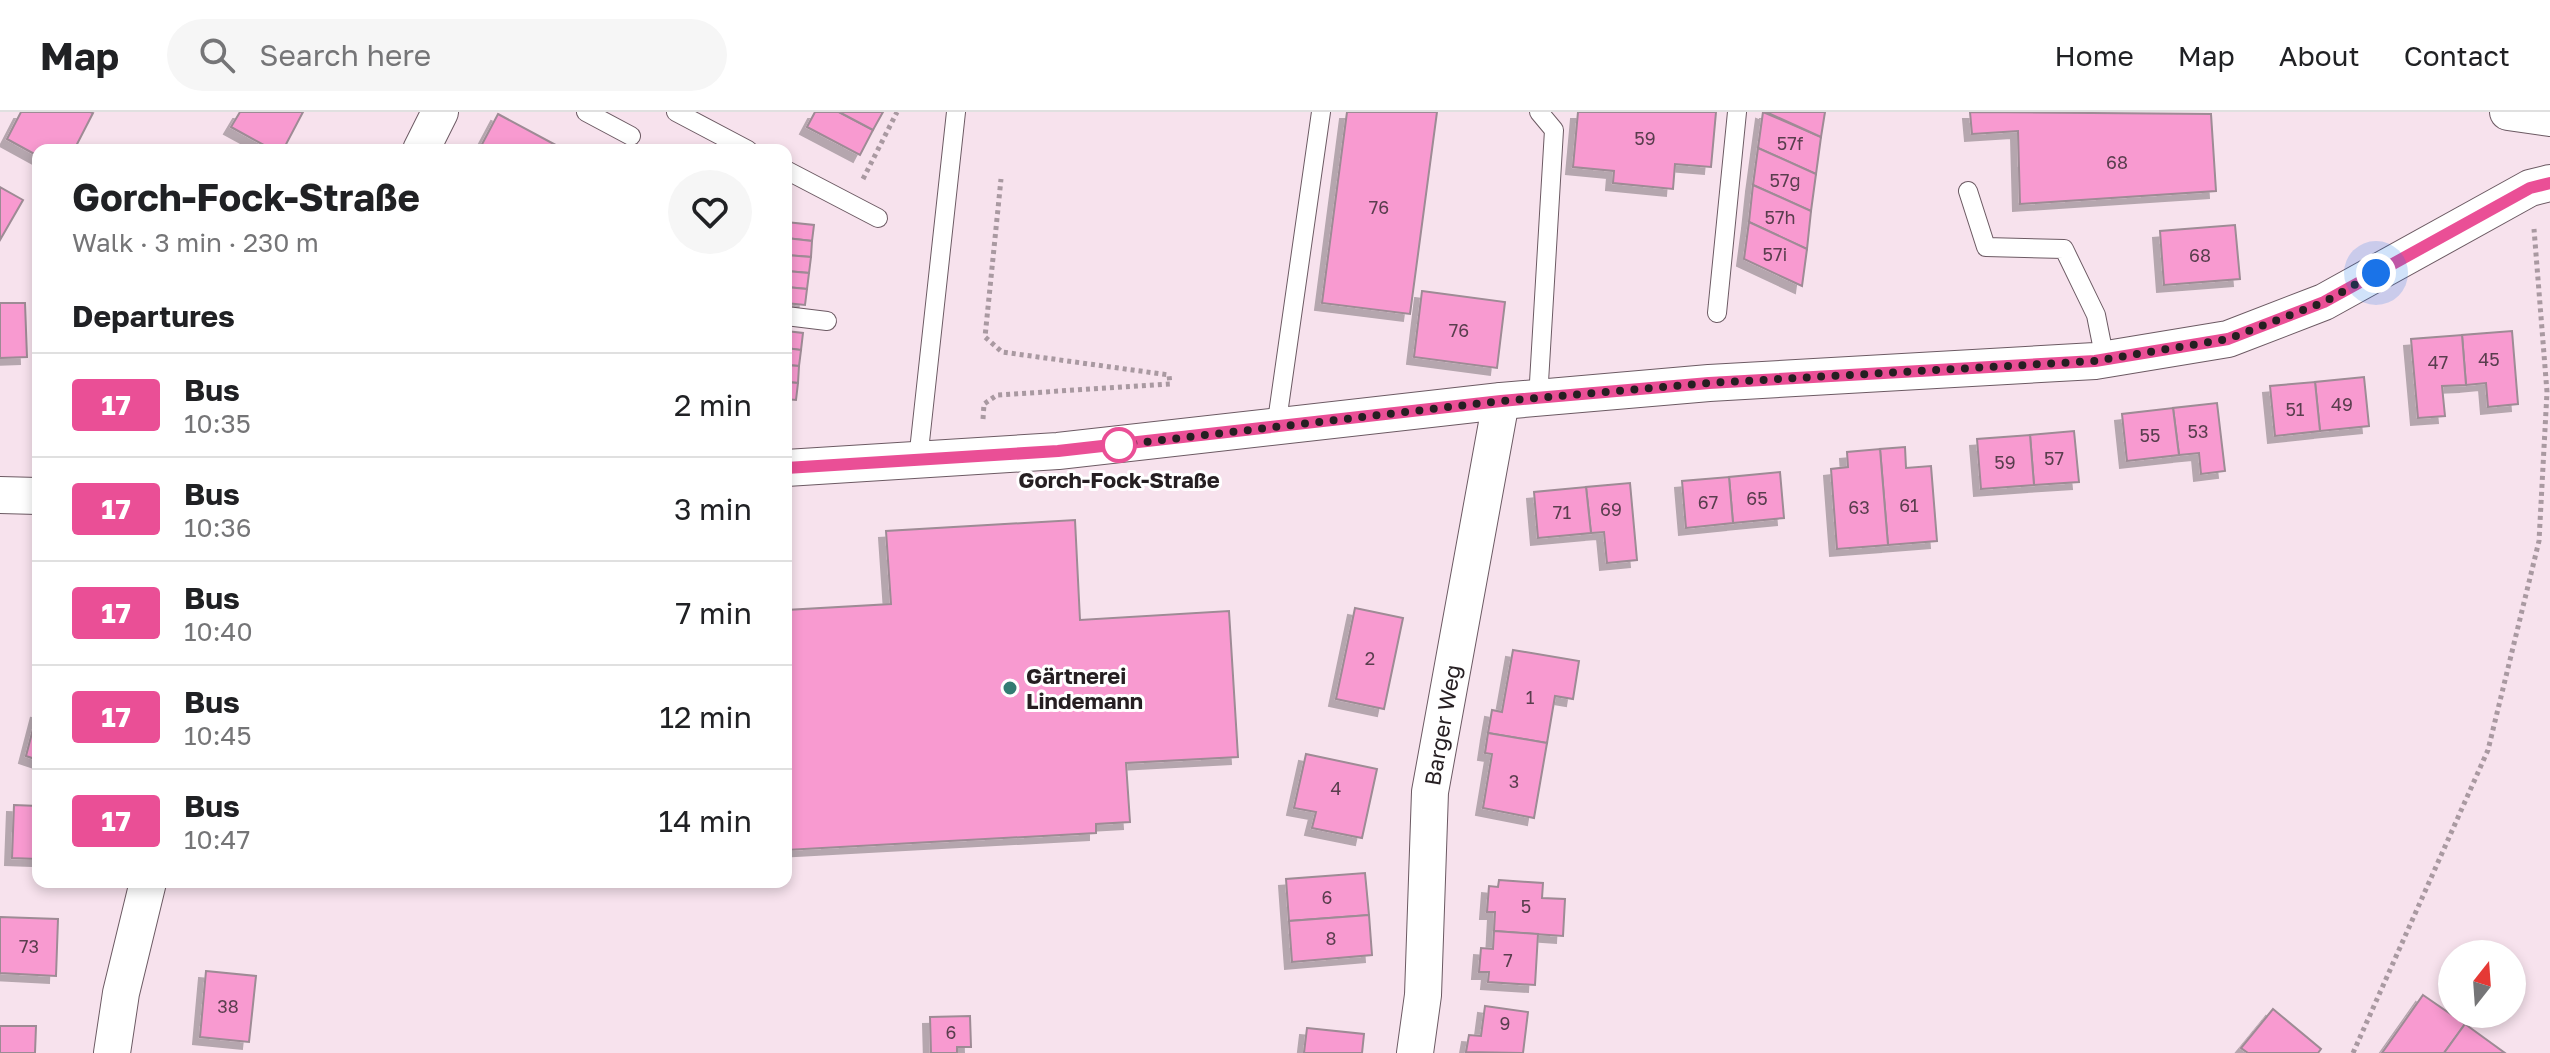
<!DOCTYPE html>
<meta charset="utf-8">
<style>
:root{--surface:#fff;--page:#f6f6f6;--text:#202124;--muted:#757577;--line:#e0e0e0}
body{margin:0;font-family:"Golos Text",sans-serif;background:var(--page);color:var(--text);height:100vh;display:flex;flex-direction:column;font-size:30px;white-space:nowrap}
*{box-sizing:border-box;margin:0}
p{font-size:26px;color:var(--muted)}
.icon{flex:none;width:44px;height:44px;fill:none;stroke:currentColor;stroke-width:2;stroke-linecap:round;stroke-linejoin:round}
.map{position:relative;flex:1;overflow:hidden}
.drawer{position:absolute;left:32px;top:32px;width:760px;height:744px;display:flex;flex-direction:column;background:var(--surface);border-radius:16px;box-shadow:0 4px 12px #0003}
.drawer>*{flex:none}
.badge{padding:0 16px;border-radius:6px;font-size:28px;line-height:52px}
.needle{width:52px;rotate:17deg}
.buttons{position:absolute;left:2438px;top:828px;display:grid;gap:16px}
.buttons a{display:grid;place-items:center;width:88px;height:88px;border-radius:50%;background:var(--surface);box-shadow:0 4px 12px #0003;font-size:40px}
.you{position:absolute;width:40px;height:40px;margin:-20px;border:6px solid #fff;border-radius:50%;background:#1a73e8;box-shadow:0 0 0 12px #1a73e833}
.map>.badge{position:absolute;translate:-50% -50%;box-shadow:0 0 0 4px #fff}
h2{padding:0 40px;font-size:30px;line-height:72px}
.round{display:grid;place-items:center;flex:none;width:84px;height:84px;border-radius:42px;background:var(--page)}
.summary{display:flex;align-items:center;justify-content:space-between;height:136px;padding:0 40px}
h1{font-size:38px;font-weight:700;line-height:60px}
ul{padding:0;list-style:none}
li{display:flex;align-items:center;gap:24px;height:104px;padding:0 40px;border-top:2px solid var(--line)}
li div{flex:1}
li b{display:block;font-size:30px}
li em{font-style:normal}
li .badge{min-width:88px;font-weight:700;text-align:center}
header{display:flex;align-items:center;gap:48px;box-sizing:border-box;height:112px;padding:0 40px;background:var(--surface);border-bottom:2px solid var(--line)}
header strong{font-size:38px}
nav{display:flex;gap:44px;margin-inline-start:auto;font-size:28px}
.search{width:560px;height:72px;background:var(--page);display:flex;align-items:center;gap:20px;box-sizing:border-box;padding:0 28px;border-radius:44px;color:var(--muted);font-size:30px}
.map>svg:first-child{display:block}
.building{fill:#f89ad0;stroke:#9e8b95;stroke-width:2;filter:url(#shadow)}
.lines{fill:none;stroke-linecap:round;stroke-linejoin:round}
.service-casing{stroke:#6c5a63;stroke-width:20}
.minor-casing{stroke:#6c5a63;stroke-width:38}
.path{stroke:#a999a1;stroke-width:5;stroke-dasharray:4 4;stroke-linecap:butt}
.service{stroke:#fff;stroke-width:18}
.minor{stroke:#fff;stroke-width:36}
.line-casing{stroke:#fff;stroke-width:18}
.line{stroke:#ea4f96;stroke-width:12}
.walk{stroke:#261f22;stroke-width:8;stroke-dasharray:0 14.4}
.stop-dot{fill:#fff;stroke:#ea4f96;stroke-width:4}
.poi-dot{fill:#347b73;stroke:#fff;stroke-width:3}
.labels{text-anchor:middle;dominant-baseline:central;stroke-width:6;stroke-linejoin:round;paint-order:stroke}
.number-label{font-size:18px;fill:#5a3e4e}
.stop-label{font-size:22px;font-weight:bold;fill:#261f22;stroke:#fff}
.poi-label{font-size:22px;font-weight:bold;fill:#261f22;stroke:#fff;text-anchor:start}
.street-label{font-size:22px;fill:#261f22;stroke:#fff}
</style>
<header>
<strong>Map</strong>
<div class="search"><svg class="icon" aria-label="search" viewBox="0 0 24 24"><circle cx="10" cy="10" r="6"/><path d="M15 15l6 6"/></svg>Search here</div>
<nav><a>Home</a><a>Map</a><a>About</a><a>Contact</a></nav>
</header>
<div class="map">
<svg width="2550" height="941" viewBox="0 0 2550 941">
<defs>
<filter id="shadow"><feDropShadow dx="-7" dy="7" stdDeviation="0" flood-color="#0004"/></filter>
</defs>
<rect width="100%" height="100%" fill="#f7e2ed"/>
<g class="building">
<path d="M21 0H90L93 1 74 38H38V44L7 27Z"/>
<path d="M240 0H303L283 38H273L231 15Z"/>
<path d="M815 0H839L873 18 860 43 807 15Z"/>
<path d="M839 0H883L873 18Z"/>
<path d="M1347 0H1437L1410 202 1322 191Z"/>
<path d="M1578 0H1716L1711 55 1675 52 1673 77 1613 71 1614 59 1573 55Z"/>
<path d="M1763 0 1821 25 1816 62 1758 36Z"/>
<path d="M1766 0H1825L1821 25Z"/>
<path d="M1970 0 2211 2 2216 79 2020 92 2018 19 1972 22Z"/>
<path d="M498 2 565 38H479Z"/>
<path d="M1758 36 1816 62 1811 99 1753 73Z"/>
<path d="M1753 73 1811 99 1807 137 1749 110Z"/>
<path d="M0 75 23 88 0 128Z"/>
<path d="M786 110 814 113 812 129 786 126Z"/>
<path d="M1749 110 1807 137 1802 174 1744 147Z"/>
<path d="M2235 113 2240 167 2164 173 2160 119Z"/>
<path d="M786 126 812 129 811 145 786 143Z"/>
<path d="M786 143 811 145 809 161 786 159Z"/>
<path d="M786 159 809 161 807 177 786 175Z"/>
<path d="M786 175 807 177 805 193 786 191Z"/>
<path d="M1422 179 1505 190 1497 256 1414 245Z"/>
<path d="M0 191H25L27 245 0 246Z"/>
<path d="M786 219 803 221 801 238 786 236Z"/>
<path d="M2512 219 2518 292 2488 295 2486 271 2466 273 2462 223Z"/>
<path d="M2462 223 2466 273 2442 274 2445 304 2418 306 2411 227Z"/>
<path d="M786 236 801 238 799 254 786 253Z"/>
<path d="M786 253 799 254 798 271 786 270Z"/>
<path d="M2364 265 2369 314 2320 319 2315 270Z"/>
<path d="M786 270 798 271 796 288 786 287Z"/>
<path d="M2315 270 2320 319 2275 324 2270 274Z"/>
<path d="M2217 291 2225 359 2201 362 2199 341 2179 343 2173 296Z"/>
<path d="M2173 296 2179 343 2127 349 2122 302Z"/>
<path d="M2074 319 2079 370 2034 373 2030 323Z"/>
<path d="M2030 323 2034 373 1981 377 1977 327Z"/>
<path d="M1905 335 1906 356 1931 354 1937 429 1888 433 1880 337Z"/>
<path d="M1880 337 1888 433 1837 437 1831 357 1848 355 1847 340Z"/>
<path d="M1780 360 1784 406 1733 411 1729 365Z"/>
<path d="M1729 365 1733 411 1686 416 1682 369Z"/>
<path d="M1630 371 1637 448 1607 451 1604 420 1591 421 1586 375Z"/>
<path d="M1586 375 1591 421 1538 426 1534 380Z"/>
<path d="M1075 408 1080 508 1229 499 1238 645 1126 651 1130 710 1096 712V721L786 738V498L891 492 886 419Z"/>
<path d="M1355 496 1403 506 1384 597 1336 587Z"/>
<path d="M1513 538 1579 549 1573 587 1555 584 1547 631 1488 621 1492 598 1502 600Z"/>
<path d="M38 598V648L26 644Z"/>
<path d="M1488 621 1547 631 1534 706 1483 696 1492 642 1485 641Z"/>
<path d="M1306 642 1377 657 1362 726 1312 716 1316 700 1294 696Z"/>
<path d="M14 693 38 694V747L12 746Z"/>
<path d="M1365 761 1369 803 1289 809 1286 767Z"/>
<path d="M1499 768 1543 771 1542 786 1565 787 1563 824 1494 819 1495 800H1487L1489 774 1498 775Z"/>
<path d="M1369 803 1372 843 1292 850 1289 809Z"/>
<path d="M0 805 58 807 56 864 0 861Z"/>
<path d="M1494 819 1538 822 1535 873 1488 870 1489 860H1479L1481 836 1493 837Z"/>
<path d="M206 859 256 864 249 930 200 925Z"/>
<path d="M2423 883 2465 912 2444 941H2382Z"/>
<path d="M1485 894 1528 900 1523 941 1466 940 1469 923 1481 924Z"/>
<path d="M2273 897 2321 937 2318 941H2248L2241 936Z"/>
<path d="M970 904 971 935H957V941H931L930 905Z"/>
<path d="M2465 912 2505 941H2444Z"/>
<path d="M0 914H36L35 941H0Z"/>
<path d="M1307 916 1364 922 1362 941H1304Z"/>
</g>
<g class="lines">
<g class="service-casing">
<g id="service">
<path d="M586 0 631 24"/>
<path d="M676 0 748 38"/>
<path d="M786 58 878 106"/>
<path d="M1968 79 1986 135 2064 137 2096 203 2105 248"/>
<path d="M1717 201 1737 0"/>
<path d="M786 204 827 209"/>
<path d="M1538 287 1554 18 1539 0"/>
<path d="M1276 316 1321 0"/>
<path d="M918 348 956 0"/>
</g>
</g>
<g class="minor-casing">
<g id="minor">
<path d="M2508 0 2550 6"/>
<path d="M421 38 440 0"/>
<path d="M786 356 1058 339 1501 289 1709 271 2095 249 2228 227 2324 190 2530 76 2550 71"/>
<path d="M0 383 38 384"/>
<path d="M112 941 121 881 148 770"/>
<path d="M1415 941 1423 883 1430 680 1501 289"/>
</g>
</g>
<g class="path">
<path d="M863 67 897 0"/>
<path d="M983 307 984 292 997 283 1170 272 1169 263 1002 240 985 225 1001 67"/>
<path d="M2353 941 2488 638 2539 429 2547 280 2534 117"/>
</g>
<use href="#service" class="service"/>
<use href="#minor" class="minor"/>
</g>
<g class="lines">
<g class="line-casing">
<path id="line" d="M786 356 1058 339 1501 289 1709 271 2095 249 2228 227 2324 190 2530 76 2550 71"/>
</g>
<use href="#line" class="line"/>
<path class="walk" d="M1119 333 1501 289 1709 271 2095 249 2228 227 2324 190 2376 161"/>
</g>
<circle class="stop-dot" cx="1119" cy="333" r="16"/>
<circle class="poi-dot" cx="1010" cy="576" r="8"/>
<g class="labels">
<g class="number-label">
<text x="1645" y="26">59</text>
<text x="1790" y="31">57f</text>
<text x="2117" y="50">68</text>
<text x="1785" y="68">57g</text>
<text x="1379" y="95">76</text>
<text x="1780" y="105">57h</text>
<text x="1775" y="142">57i</text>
<text x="2200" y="143">68</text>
<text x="1459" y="218">76</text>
<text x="2489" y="247">45</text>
<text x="2438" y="250">47</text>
<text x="2342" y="292">49</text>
<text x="2295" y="297">51</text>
<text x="2198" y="319">53</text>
<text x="2150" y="323">55</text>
<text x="2054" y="346">57</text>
<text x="2005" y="350">59</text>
<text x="1757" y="386">65</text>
<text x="1708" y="390">67</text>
<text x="1909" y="393">61</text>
<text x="1859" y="395">63</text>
<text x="1611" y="397">69</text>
<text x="1562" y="400">71</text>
<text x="1370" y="546">2</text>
<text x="1530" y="585">1</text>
<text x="1514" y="669">3</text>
<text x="1336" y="676">4</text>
<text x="1327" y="785">6</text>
<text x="1526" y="794">5</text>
<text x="1331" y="826">8</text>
<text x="29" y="834">73</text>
<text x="1508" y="848">7</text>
<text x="228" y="894">38</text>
<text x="1505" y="911">9</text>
<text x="951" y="920">6</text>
</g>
<g class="stop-label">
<text x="1119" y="367">Gorch-Fock-Straße</text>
</g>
<g class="poi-label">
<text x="1026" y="563">Gärtnerei<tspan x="1026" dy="25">Lindemann</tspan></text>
</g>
<g class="street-label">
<text transform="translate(1442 613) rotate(-80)">Barger Weg</text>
</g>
</g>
</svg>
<div class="buttons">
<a><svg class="needle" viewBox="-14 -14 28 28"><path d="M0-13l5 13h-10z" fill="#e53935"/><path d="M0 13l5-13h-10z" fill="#757577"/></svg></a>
</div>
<div class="you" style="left:2376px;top:161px"></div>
<section class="drawer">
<div class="summary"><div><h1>Gorch-Fock-Straße</h1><p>Walk · 3 min · 230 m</p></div><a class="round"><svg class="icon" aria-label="heart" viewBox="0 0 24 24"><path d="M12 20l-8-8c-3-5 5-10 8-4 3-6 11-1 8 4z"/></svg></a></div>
<h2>Departures</h2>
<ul>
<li><span class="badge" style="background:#ea4f96;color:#fff">17</span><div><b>Bus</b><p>10:35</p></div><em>2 min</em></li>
<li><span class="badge" style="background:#ea4f96;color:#fff">17</span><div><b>Bus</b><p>10:36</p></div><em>3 min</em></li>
<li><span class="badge" style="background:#ea4f96;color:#fff">17</span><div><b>Bus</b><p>10:40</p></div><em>7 min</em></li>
<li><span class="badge" style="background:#ea4f96;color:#fff">17</span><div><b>Bus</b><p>10:45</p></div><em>12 min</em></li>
<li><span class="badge" style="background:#ea4f96;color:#fff">17</span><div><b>Bus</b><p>10:47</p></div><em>14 min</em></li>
</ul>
</section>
</div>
